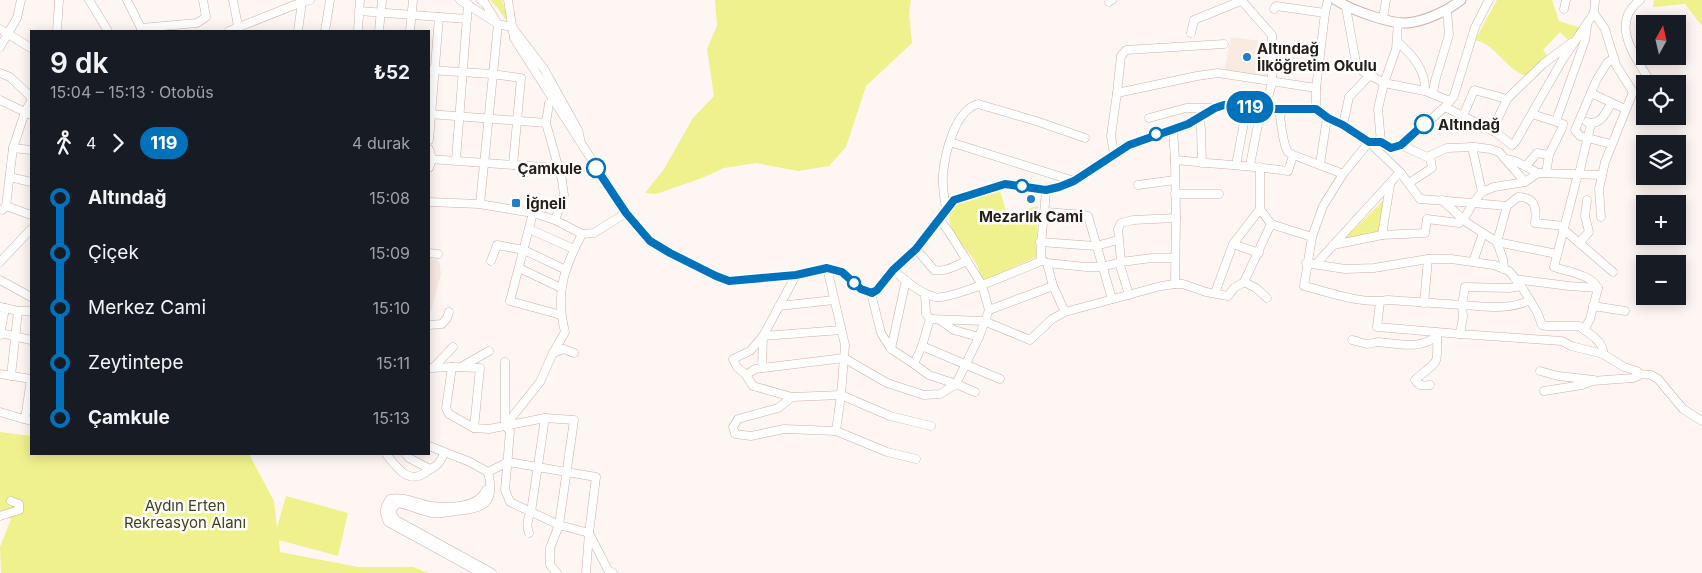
<!DOCTYPE html>
<html lang="tr">
<meta charset="utf-8">
<style>
:root{--surface:#171b24;--page:#20242c;--text:#f1f3f6;--muted:#9ea1a6}
body{margin:0;font-family:Inter,sans-serif;background:var(--page);color:var(--text);height:100vh;display:flex;flex-direction:column;font-size:19px;white-space:nowrap}
*{box-sizing:border-box;margin:0}
p{font-size:16px;color:var(--muted)}
.icon{flex:none;width:28px;height:28px;fill:none;stroke:currentColor;stroke-width:2;stroke-linecap:round;stroke-linejoin:round}
.map{position:relative;flex:1;overflow:hidden}
.side{position:absolute;left:30px;top:30px;width:400px;height:425px;display:flex;flex-direction:column;background:var(--surface);border-radius:0px;box-shadow:0 2px 12px #0003}
.side>*{flex:none}
.badge{padding:0 10px;border-radius:16px;font-size:18px;line-height:32px}
.needle{width:32px;rotate:8deg}
.buttons{position:absolute;left:1636px;top:15px;display:grid;gap:10px}
.buttons a{display:grid;place-items:center;width:50px;height:50px;border-radius:0px;background:var(--surface);box-shadow:0 2px 12px #0003;font-size:25px}
.map>.badge{position:absolute;translate:-50% -50%;box-shadow:0 0 0 2px #fff}
.legs{display:flex;align-items:center;gap:8px;height:55px;padding:0 20px;font-size:16px}
.legs p{margin-inline-start:auto}
.summary{display:flex;align-items:center;justify-content:space-between;height:85px;padding:0 20px}
h1{font-size:28px;font-weight:600;line-height:38px}
ul{padding:0 20px;list-style:none}
li{display:flex;align-items:center;gap:18px;height:55px;font-size:19px}
li i{display:grid;place-items:center;width:8px;height:100%;margin:0 6px;background:currentColor}
li i::after{content:'';width:12px;height:12px;margin:-6px;border:4px solid;border-radius:50%;background:var(--surface)}
li p{margin-inline-start:auto}
li:first-child i{background:linear-gradient(#0000 50%,currentColor 0)}
li:last-child i{background:linear-gradient(currentColor 50%,#0000 0)}
.map>svg:first-child{display:block}
.built{fill:#f9eae2}
.green{fill:#eef18c}
.lines{fill:none;stroke-linecap:round;stroke-linejoin:round}
.minor-tunnel{stroke:#d2cbc7;stroke-width:8;stroke-dasharray:8 4;stroke-linecap:butt}
.minor-casing{stroke:#ceb1a3;stroke-width:9}
.major-casing{stroke:#ceb1a3;stroke-width:11}
.minor{stroke:#fff;stroke-width:8}
.major{stroke:#fff;stroke-width:9}
.line-1-casing{stroke:#fff;stroke-width:11}
.line-1{stroke:#0072bc;stroke-width:8}
.poi-dot{fill:#227eca;stroke:#fff;stroke-width:2}
.stop-1-dot{fill:#fff;stroke:#0072bc;stroke-width:2.5}
.labels{text-anchor:middle;dominant-baseline:central;stroke-width:5;stroke-linejoin:round;paint-order:stroke}
.poi-label{font-size:15px;font-weight:bold;fill:#281e18;stroke:#fff;text-anchor:start}
.stop-label{font-size:15px;font-weight:bold;fill:#281e18;stroke:#fff;text-anchor:start}
.park-label{font-size:15px;fill:#424317;stroke:#fff}
</style>
<div class="map">
<svg width="1702" height="573" viewBox="0 0 1702 573">
<rect width="100%" height="100%" fill="#fdf6f3"/>
<g class="built">
<path d="M1231 37 1267 42 1268 77 1224 72Z"/>
<path d="M429 258 439 261 441 274 431 311 429 310Z"/>
</g>
<g class="green">
<path d="M490 0H502L508 19H505L497 7Z"/>
<path d="M715 0H911L909 13 912 43 866 86 846 147 829 166 798 171 756 163 724 168 702 178 656 194 645 193 664 169 693 118 714 96 707 49 717 26Z"/>
<path d="M1497 0H1552L1559 21 1584 29 1568 40 1560 32 1543 50 1548 57 1526 76C1505 69 1497 45 1475 40Z"/>
<path d="M1654 0H1702V26L1685 4 1653 7Z"/>
<path d="M1000 191 1007 214 1038 206 1036 257 982 281C980 275 979 268 976 263 961 239 943 234 952 204Z"/>
<path d="M1385 199 1380 233 1342 241Z"/>
<path d="M0 432 31 436V454H249L274 501 277 528 286 496 348 513 338 556 279 540 280 552 358 567H413L429 573H1L0 547 11 519 0 516Z"/>
</g>
<g class="lines">
<path class="minor-tunnel" d="M670 253 716 276"/>
<g class="minor-casing">
<g id="minor">
<path d="M89 0 108 31"/>
<path d="M127 0 141 28 145 30"/>
<path d="M233 0 239 31"/>
<path d="M460 0 498 24 480 204"/>
<path d="M481 0 485 3 498 24 512 27 544 69 578 130 581 143 514 38 508 0"/>
<path d="M1595 0 1594 13 1605 29 1616 65 1633 92 1605 162 1599 189 1601 217"/>
<path d="M1640 0C1608 24 1637 59 1652 84"/>
<path d="M1242 1 1272 35V83L1265 109"/>
<path d="M1109 2 1112 0"/>
<path d="M1346 7 1356 63C1362 75 1374 76 1384 83L1378 109 1381 142"/>
<path d="M1274 9 1276 6 1325 13"/>
<path d="M1564 9 1566 0"/>
<path d="M359 11 467 19"/>
<path d="M1383 18 1386 0"/>
<path d="M1398 23 1396 49 1384 83 1425 91 1450 101"/>
<path d="M0 29 31 48"/>
<path d="M57 31 59 0"/>
<path d="M141 31V28L197 23 206 17 203 0"/>
<path d="M229 31 302 2 310 0"/>
<path d="M298 31 302 2"/>
<path d="M325 31 330 0"/>
<path d="M358 31 360 0"/>
<path d="M379 31 382 0"/>
<path d="M410 31 413 0"/>
<path d="M1191 33 1194 20 1243 0"/>
<path d="M1397 41C1411 54 1426 69 1425 91"/>
<path d="M1224 44 1126 50 1121 56 1117 93 1197 76 1218 73 1316 88"/>
<path d="M0 47 17 18 21 0"/>
<path d="M429 70 492 74 521 78 513 165"/>
<path d="M0 73 10 77 31 97"/>
<path d="M1433 93 1435 81 1449 35 1447 10"/>
<path d="M1591 93 1625 109"/>
<path d="M0 100 31 115"/>
<path d="M1445 107 1495 132 1512 145 1516 141 1563 59 1594 13"/>
<path d="M1279 109C1281 120 1282 143 1288 152 1290 155 1335 170 1343 174L1369 142 1400 172 1420 199 1473 203 1482 192 1494 187 1525 182 1538 173 1602 175"/>
<path d="M1316 109 1327 118 1343 125 1369 142H1381L1391 148 1401 145 1445 107 1454 96 1475 27 1489 0"/>
<path d="M1316 109V88L1325 13 1328 0"/>
<path d="M429 114 546 123 549 103"/>
<path d="M1532 114 1563 124 1562 128 1549 155 1546 173"/>
<path d="M1463 116 1474 90 1507 99"/>
<path d="M1149 118 1186 108H1213"/>
<path d="M1199 118 1201 129 1202 163"/>
<path d="M1556 121 1585 40 1587 26"/>
<path d="M1587 122C1599 127 1606 113 1611 104"/>
<path d="M546 123 562 180 564 195 555 220"/>
<path d="M1343 125 1349 97 1369 76"/>
<path d="M1173 130 1175 160 1176 218 1175 284"/>
<path d="M1492 131 1507 99 1543 64 1571 43"/>
<path d="M429 140 439 17"/>
<path d="M950 142 1074 181"/>
<path d="M581 143 626 213 650 241 670 253"/>
<path d="M1611 144 1580 136 1575 130 1596 81 1607 63 1614 58"/>
<path d="M1401 145 1427 157 1447 148 1475 147 1490 149 1499 152 1525 182"/>
<path d="M1472 147 1482 192"/>
<path d="M13 148 31 150"/>
<path d="M429 149 432 159 429 168"/>
<path d="M1114 154 1111 136 1117 93"/>
<path d="M429 159 558 168"/>
<path d="M1506 159 1515 161 1538 173"/>
<path d="M456 160 468 4"/>
<path d="M1175 160C1213 164 1251 166 1288 171L1293 156"/>
<path d="M1320 164 1327 118"/>
<path d="M1236 165 1247 106"/>
<path d="M1250 165 1261 109"/>
<path d="M1526 166 1537 153 1549 155"/>
<path d="M1260 167V209L1271 224 1312 237"/>
<path d="M1343 174 1323 206 1312 237 1304 286C1329 292 1363 305 1388 300L1462 305 1463 317 1460 334 1562 341 1571 346 1603 354 1624 367 1637 371 1639 374 1638 376 1633 378 1592 381 1582 385 1544 391"/>
<path d="M1578 174 1554 267C1568 272 1590 274 1598 288"/>
<path d="M1579 174 1591 124"/>
<path d="M10 177 31 182"/>
<path d="M1409 183 1432 168 1430 156"/>
<path d="M1138 185 1175 180"/>
<path d="M1390 185 1382 235 1425 233 1427 219 1459 223 1462 217"/>
<path d="M1175 194H1219"/>
<path d="M1442 200 1466 222 1497 242 1503 259 1504 269"/>
<path d="M429 202 479 204 533 213 555 220 582 234 594 233 626 213"/>
<path d="M6 206 31 215"/>
<path d="M946 209C944 197 942 185 943 174 945 153 955 110 978 104L1036 121 1085 138"/>
<path d="M2 210 6 206 13 148 25 112 31 101"/>
<path d="M1045 212 1085 215 1088 216 1112 299"/>
<path d="M533 213 510 301 561 315"/>
<path d="M1464 219 1473 203 1507 206"/>
<path d="M529 229 574 249"/>
<path d="M1563 229 1613 272"/>
<path d="M1040 242 1096 246 1118 240"/>
<path d="M1580 242 1589 232 1585 216 1587 200"/>
<path d="M1233 244 1259 253"/>
<path d="M1333 245 1382 235"/>
<path d="M916 249 934 270C946 272 955 266 966 261"/>
<path d="M429 253 438 254"/>
<path d="M1557 254 1497 242 1507 206 1518 197C1535 197 1537 207 1535 223L1564 226"/>
<path d="M491 261 497 245 524 250 566 270"/>
<path d="M1043 261 1047 263 1053 286 1065 312"/>
<path d="M0 262 31 229"/>
<path d="M1119 262 1129 295"/>
<path d="M1121 262 1118 229 1121 223 1133 220 1176 218"/>
<path d="M1473 262 1483 233"/>
<path d="M1047 263 1086 267H1102L1121 262 1152 258H1174"/>
<path d="M1306 263 1345 269 1374 268 1428 259H1451L1494 265 1509 271 1520 284 1537 312 1542 325 1547 326H1579C1587 332 1605 342 1603 354"/>
<path d="M1316 264 1400 172"/>
<path d="M519 268 561 288"/>
<path d="M827 268 845 345 841 395 836 431"/>
<path d="M893 270C905 280 919 293 935 297 949 301 1024 268 1041 261 1040 237 1045 213 1046 189"/>
<path d="M796 275 763 336 750 351 733 359 737 367 746 375 753 386 792 397 841 395 890 416 931 426"/>
<path d="M716 276 729 281 796 275 827 268 843 272 861 289 871 293 877 290 893 270 916 249 954 201 1005 184 1046 189 1059 187 1075 181 1129 145 1188 125 1215 108 1224 105 1265 109H1316"/>
<path d="M1515 279 1569 286 1598 288"/>
<path d="M0 280 31 297"/>
<path d="M1244 282 1256 288 1267 298"/>
<path d="M1521 286 1509 288 1465 287 1462 305C1485 306 1508 311 1530 300"/>
<path d="M871 293 881 333 891 349 914 364 929 375 956 384 975 392"/>
<path d="M1215 293 1233 244 1260 209"/>
<path d="M1380 302 1377 327 1460 334"/>
<path d="M1424 303 1428 259"/>
<path d="M779 306 834 300"/>
<path d="M1593 306 1625 311"/>
<path d="M0 307 18 311H31"/>
<path d="M989 310 1053 286"/>
<path d="M930 319 984 321 1030 340 1052 319 1065 312 1161 286 1175 284H1183L1206 292 1228 296 1234 288 1244 282 1271 224"/>
<path d="M940 320 954 330 979 337"/>
<path d="M429 325 442 324 447 318 449 312"/>
<path d="M1584 330 1590 319 1598 288"/>
<path d="M0 333 31 340"/>
<path d="M0 335 5 308"/>
<path d="M1352 340C1357 341 1362 343 1367 344 1371 344 1375 342 1379 342 1398 344 1423 350 1437 335L1436 332"/>
<path d="M922 346 1000 379"/>
<path d="M891 349 906 280"/>
<path d="M553 353 565 332C555 293 564 268 582 234"/>
<path d="M505 362V426L510 431 505 490 510 502 559 525 589 533 586 573"/>
<path d="M914 364 922 346 930 319 926 314 925 294"/>
<path d="M452 367 480 368 474 428"/>
<path d="M461 367 489 351"/>
<path d="M429 368 452 367 446 408 449 414 474 428 489 429 545 418 574 420 559 525 550 548V565L557 573"/>
<path d="M433 368 453 347"/>
<path d="M762 368 763 336 841 330"/>
<path d="M1540 371 1558 376 1594 380"/>
<path d="M0 374 31 379"/>
<path d="M1639 374 1651 375 1658 379 1683 409 1702 421"/>
<path d="M746 375 755 369 844 358 887 383 924 395 940 394 956 384 979 337 989 310 982 285 949 232 939 219"/>
<path d="M11 376 18 311"/>
<path d="M1430 385C1425 386 1418 386 1415 380 1438 359 1438 369 1437 335"/>
<path d="M792 397 778 408 738 419 733 427 735 434 751 436 784 429 836 431 887 452 916 459"/>
<path d="M0 412 31 421"/>
<path d="M25 419 31 379"/>
<path d="M505 426 540 382 553 353 564 349 574 353"/>
<path d="M429 446 470 462 488 472C496 503 484 509 456 511 448 512 439 515 432 513 420 511 410 505 398 503L393 508 392 514 396 520 492 573"/>
<path d="M386 454C395 465 407 484 423 474 425 473 427 471 429 470 438 465 441 462 444 453"/>
<path d="M406 454 409 458 430 469"/>
<path d="M488 472 508 462 596 477 589 533 608 570 613 573"/>
<path d="M0 516 19 510V504L11 501"/>
<path d="M529 533C526 525 527 519 531 512L545 418"/>
<path d="M481 573 388 522C383 512 384 508 390 499 406 496 417 504 432 506 450 508 478 508 486 490"/>
</g>
</g>
<g class="major-casing">
<path id="major" d="M1336 0C1351 10 1390 24 1407 23 1426 21 1447 11 1461 0"/>
</g>
<use href="#minor" class="minor"/>
<use href="#major" class="major"/>
</g>
<g class="lines">
<g class="line-1-casing">
<path id="line-1" d="M596 168 626 213 650 241 670 253 716 276 729 281 796 275 827 268 842 272 861 289 872 293 877 290 893 270 916 249 954 200 1005 184 1046 190 1059 187 1074 181 1129 145 1188 124 1215 108 1224 105 1265 109H1316L1328 118 1343 125 1369 142H1381L1391 148 1401 145 1424 124"/>
</g>
<use href="#line-1" class="line-1"/>
</g>
<g class="poi-dot">
<circle cx="1247" cy="57" r="5"/>
<circle cx="1031" cy="199" r="5"/>
<rect x="511" y="198" width="10" height="10" rx="2.5"/>
</g>
<g class="stop-1-dot">
<circle cx="1424" cy="124" r="9"/>
<circle cx="1156" cy="134" r="6"/>
<circle cx="596" cy="168" r="9"/>
<circle cx="1022" cy="186" r="6"/>
<circle cx="854" cy="283" r="6"/>
</g>
<g class="labels">
<g class="poi-label">
<text x="1257" y="48">Altındağ<tspan x="1257" dy="17">İlköğretim Okulu</tspan></text>
<text x="526" y="203">İğneli</text>
<text x="1031" y="216" text-anchor="middle">Mezarlık Cami</text>
</g>
<g class="stop-label">
<text x="1438" y="124">Altındağ</text>
<text x="582" y="168" text-anchor="end">Çamkule</text>
</g>
<g class="park-label">
<text x="185" y="505">Aydın Erten<tspan x="185" dy="17">Rekreasyon Alanı</tspan></text>
</g>
</g>
</svg>
<div class="buttons">
<a><svg class="needle" viewBox="-14 -14 28 28"><path d="M0-13l5 13h-10z" fill="#e53935"/><path d="M0 13l5-13h-10z" fill="#9ea1a6"/></svg></a>
<a><svg class="icon" aria-label="locate" viewBox="0 0 24 24"><circle cx="12" cy="12" r="6"/><path d="M12 2v4M12 18v4M2 12h4M18 12h4"/></svg></a>
<a><svg class="icon" aria-label="layers" viewBox="0 0 24 24"><path d="M12 4l9 5-9 5-9-5zM3 14l9 5 9-5"/></svg></a>
<a>+</a>
<a>−</a>
</div>
<b class="badge" style="left:1250px;top:107px;background:#0072bc;color:#fff">119</b>
<section class="side">
<div class="summary"><div><h1>9 dk</h1><p>15:04 – 15:13 · Otobüs</p></div><b>₺52</b></div>
<div class="legs"><svg class="icon" aria-label="walk" viewBox="0 0 24 24"><circle cx="13" cy="4" r="2"/><path d="M13 8l-2 6 4 7M11 14l-3 7M7 12l3-4h3l4 4"/></svg>4<svg class="icon" aria-label="forward" viewBox="0 0 24 24"><path d="M9 5l7 7-7 7"/></svg><b class="badge" style="background:#0072bc;color:#fff">119</b><p>4 durak</p></div>
<ul>
<li><i style="color:#0072bc"></i><b>Altındağ</b><p>15:08</p></li>
<li><i style="color:#0072bc"></i><span>Çiçek</span><p>15:09</p></li>
<li><i style="color:#0072bc"></i><span>Merkez Cami</span><p>15:10</p></li>
<li><i style="color:#0072bc"></i><span>Zeytintepe</span><p>15:11</p></li>
<li><i style="color:#0072bc"></i><b>Çamkule</b><p>15:13</p></li>
</ul>
</section>
</div>
